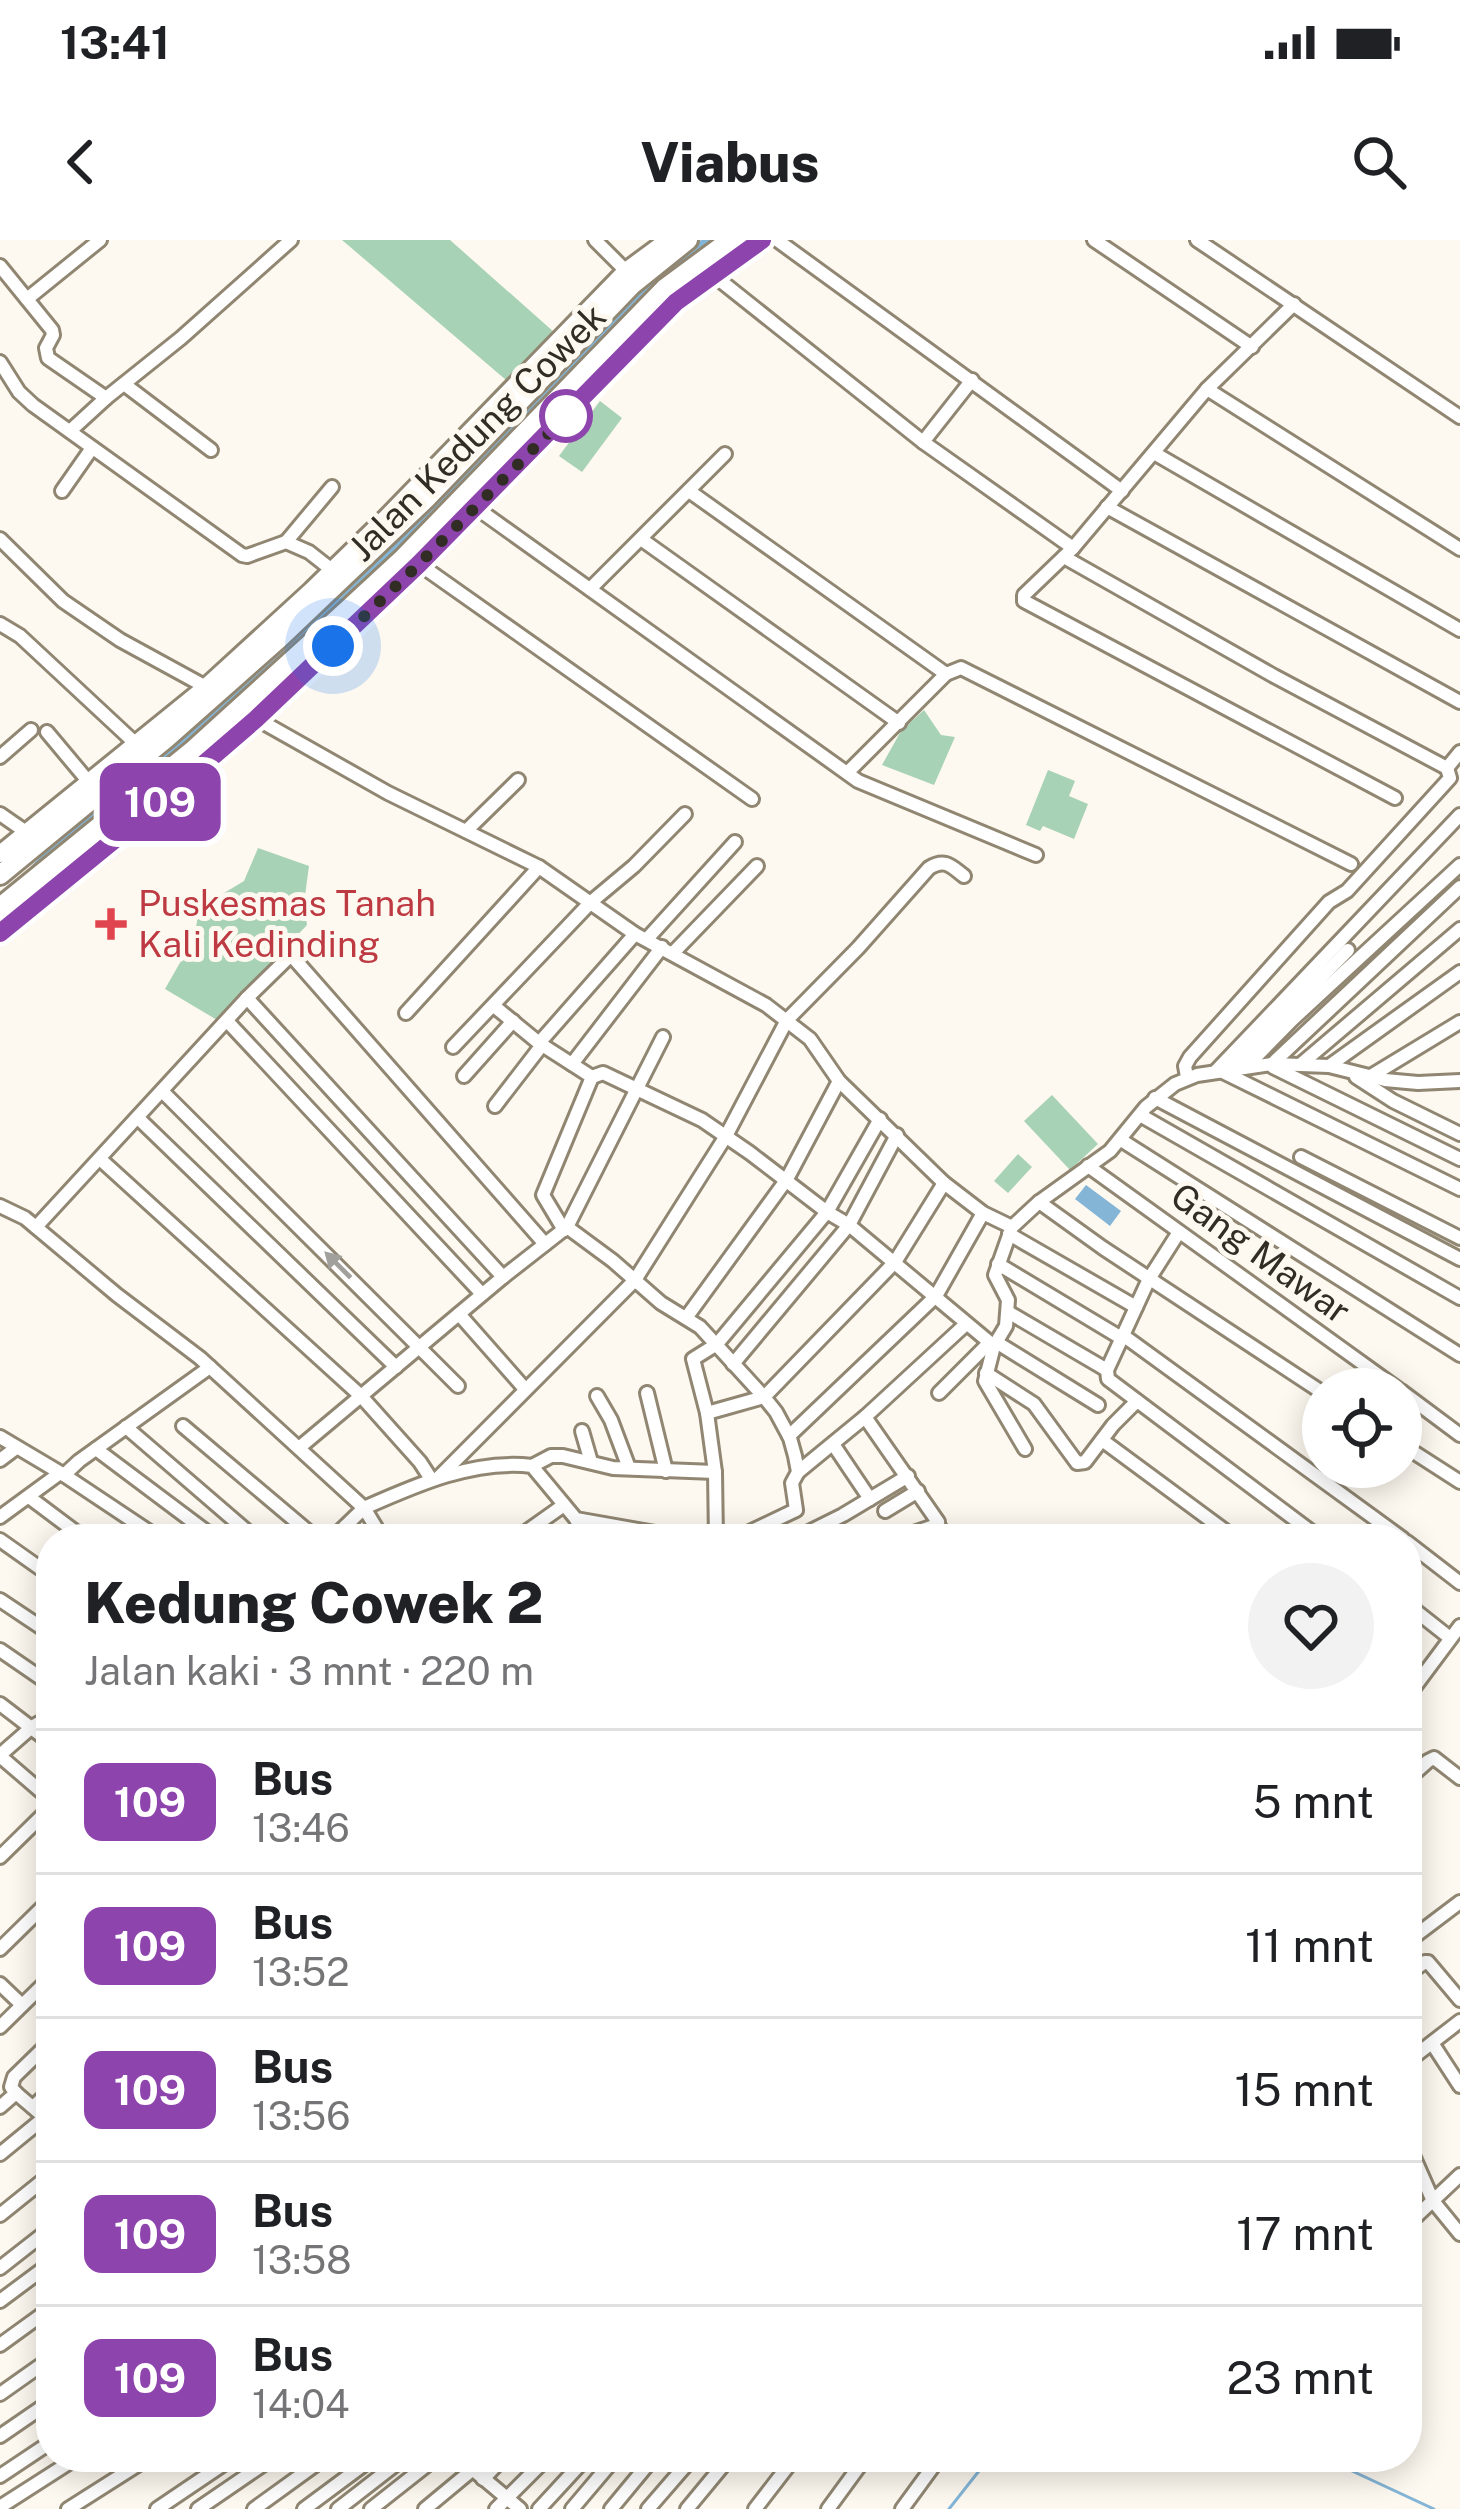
<!DOCTYPE html>
<html lang="id">
<meta charset="utf-8">
<style>
:root{--surface:#fff;--page:#f2f2f2;--text:#202124;--muted:#757577;--line:#e0e0e0}
body{margin:0;font-family:"Public Sans",sans-serif;background:var(--page);color:var(--text);height:100vh;display:flex;flex-direction:column;font-size:45px;white-space:nowrap}
*{box-sizing:border-box;margin:0}
p{font-size:39px;color:var(--muted)}
.icon{flex:none;width:66px;height:66px;fill:none;stroke:currentColor;stroke-width:2;stroke-linecap:round;stroke-linejoin:round}
.map{position:relative;flex:1;overflow:hidden}
.side{position:absolute;left:36px;top:1284px;width:1386px;height:948px;display:flex;flex-direction:column;background:var(--surface);border-radius:48px;box-shadow:0 6px 30px #0003}
.side>*{flex:none}
.badge{padding:0 24px;border-radius:18px;font-size:42px;line-height:78px}
.fabs{position:absolute;left:1302px;top:1128px;display:grid;gap:24px}
.fabs a{display:grid;place-items:center;width:120px;height:120px;border-radius:50%;background:var(--surface);box-shadow:0 6px 30px #0003;font-size:60px}
.you{position:absolute;width:60px;height:60px;margin:-30px;border:9px solid #fff;border-radius:50%;background:#1a73e8;box-shadow:0 0 0 18px #1a73e833}
.map>.badge{position:absolute;translate:-50% -50%;box-shadow:0 0 0 6px #fff}
.round{display:grid;place-items:center;flex:none;width:126px;height:126px;border-radius:63px;background:var(--page)}
.headline{display:flex;align-items:center;justify-content:space-between;height:204px;padding:0 48px}
h1{font-size:57px;font-weight:800;line-height:90px}
ul{padding:0;list-style:none}
li{display:flex;align-items:center;gap:36px;height:144px;padding:0 48px;border-top:3px solid var(--line)}
li div{flex:1}
li b{display:block;font-size:45px}
li em{font-style:normal}
li .badge{min-width:132px;font-weight:700;text-align:center}
.status{display:flex;justify-content:space-between;align-items:center;height:84px;padding:0 60px;background:var(--surface);direction:ltr}
.status svg{height:33px;fill:currentColor}
header{display:flex;justify-content:space-between;align-items:center;height:156px;padding:0 48px;background:var(--surface);font-size:54px;font-weight:800}
.map>svg:first-child{display:block}
.green{fill:#a8d2b5}
.water{fill:#84b5d6}
.lines{fill:none;stroke-linecap:round;stroke-linejoin:round}
.stream{stroke:#84b5d6;stroke-width:3}
.minor-casing{stroke:#908672;stroke-width:18}
.secondary-casing{stroke:#908672;stroke-width:22}
.trunk-casing{stroke:#908672;stroke-width:24}
.minor{stroke:#fff;stroke-width:12}
.secondary{stroke:#fff;stroke-width:16}
.trunk{stroke:#fff;stroke-width:18}
.oneway{fill:#a2a09c}
.line-casing{stroke:#fff;stroke-width:27}
.line{stroke:#8e44ad;stroke-width:18}
.walk{stroke:#312c24;stroke-width:12;stroke-dasharray:0 21.6}
.stop-dot{fill:#fff;stroke:#8e44ad;stroke-width:6}
.health-dot{fill:#e0444e;stroke:#fdf9f0;stroke-width:4.5}
.labels{text-anchor:middle;dominant-baseline:central;stroke-width:10;stroke-linejoin:round;paint-order:stroke}
.street-label{font-size:36px;fill:#312c24;stroke:#fdf9f0}
.health-label{font-size:36px;fill:#be3a42;stroke:#fdf9f0;text-anchor:start}
</style>
<div class="status"><b>13:41</b><svg viewBox="0 0 49 12"><path d="M0 12V9h3v3zM5 12V6h3v6zM10 12V3h3v9zM15 12V0h3v12zM26 1h20v11H26zM47 4h2v5h-2z"/></svg></div>
<header><svg class="icon" aria-label="back" viewBox="0 0 24 24"><path d="M15 5l-7 7 7 7"/></svg>Viabus<svg class="icon" aria-label="search" viewBox="0 0 24 24"><circle cx="10" cy="10" r="6"/><path d="M15 15l6 6"/></svg></header>
<div class="map">
<svg width="1460" height="2269" viewBox="0 0 1460 2269">
<rect width="100%" height="100%" fill="#fdf9f0"/>
<g class="green">
<path d="M342 0H450L555 93 506 140Z"/>
<path d="M600 161 622 178 582 232 559 216Z"/>
<path d="M924 470 941 495 955 497 934 545 882 525 901 491Z"/>
<path d="M1048 530 1075 541 1069 556 1088 564 1074 599 1043 586 1040 591 1026 585Z"/>
<path d="M258 608 309 626 304 663 307 685 217 780 165 749 194 698 198 676 224 653 244 641Z"/>
<path d="M1052 855 1098 904 1070 930 1024 881Z"/>
<path d="M1018 914 1032 927 1008 953 994 941Z"/>
</g>
<g class="water">
<path d="M701 0H723L596 113 296 413 0 662V653L22 636 51 605 135 534 147 530 290 405 641 48Z"/>
<path d="M1086 945 1121 971 1110 986 1075 959Z"/>
</g>
<g class="lines">
<g class="stream">
<path d="M1322 2217 1434 2269"/>
<path d="M949 2269 990 2217"/>
</g>
<g class="minor-casing">
<g id="minor">
<path d="M595 0 626 31"/>
<path d="M777 0 1122 251"/>
<path d="M1094 0 1252 107"/>
<path d="M1197 0 1460 177"/>
<path d="M0 26 52 90 53 95 46 108 48 118 106 158 70 191"/>
<path d="M712 34 923 202 1073 308 1024 355V361L1395 558"/>
<path d="M27 59 100 0"/>
<path d="M0 122 19 152 33 165 242 315 247 316 286 302 309 312 332 330"/>
<path d="M124 144 211 210"/>
<path d="M1207 149 1460 309"/>
<path d="M106 158 181 98 291 0"/>
<path d="M923 202 972 140"/>
<path d="M1154 213 1460 390"/>
<path d="M62 251 92 208"/>
<path d="M689 251 946 434"/>
<path d="M475 267 858 541 1036 615"/>
<path d="M1107 267 1460 462"/>
<path d="M0 299 63 361 120 400 206 447"/>
<path d="M641 299 899 483"/>
<path d="M286 302 332 247"/>
<path d="M1073 308 1207 149 1294 64"/>
<path d="M1064 317 1274 436 1447 528"/>
<path d="M419 324 752 559"/>
<path d="M590 349 725 214"/>
<path d="M0 384 20 396 135 503"/>
<path d="M257 479 388 553 539 627 635 694 766 765 810 799 839 841 944 943 983 973 1012 987"/>
<path d="M47 492 88 541"/>
<path d="M0 517 31 490"/>
<path d="M1447 528 1460 512"/>
<path d="M848 532 946 434 961 428 1351 624"/>
<path d="M0 574 26 592"/>
<path d="M466 591 518 540"/>
<path d="M647 699 735 602"/>
<path d="M673 713 757 626"/>
<path d="M247 758 503 1037"/>
<path d="M494 766 539 803 592 837 603 833 702 880 750 913 827 972 849 985 994 1106"/>
<path d="M406 773 539 627"/>
<path d="M227 781 482 1054"/>
<path d="M539 803 635 694"/>
<path d="M453 807 591 662 634 626 685 574"/>
<path d="M1273 823 1460 647"/>
<path d="M572 824 662 707"/>
<path d="M1301 824 1460 689"/>
<path d="M1248 825 1292 780 1460 625"/>
<path d="M1329 826 1460 732"/>
<path d="M1273 827 1460 919"/>
<path d="M1233 828C1268 785 1310 750 1348 710"/>
<path d="M1216 831 1460 575"/>
<path d="M1221 831 1460 949"/>
<path d="M464 836 513 781"/>
<path d="M1371 836 1460 782"/>
<path d="M1187 837 1185 826 1190 817 1329 662 1347 651 1450 538 1447 528"/>
<path d="M1356 837 1393 861 1460 894"/>
<path d="M163 852 458 1146"/>
<path d="M1155 858 1460 1019"/>
<path d="M495 866 542 805"/>
<path d="M1140 875 1460 1058"/>
<path d="M138 878 396 1127"/>
<path d="M1121 900 1460 1115"/>
<path d="M1301 917 1460 998"/>
<path d="M100 919 361 1156 420 1222 431 1239"/>
<path d="M1088 926 1398 1149"/>
<path d="M1039 962 1103 1008 1323 1153"/>
<path d="M0 966 25 978 117 1055 200 1118 364 1268C416 1245 474 1219 532 1226L576 1279 689 1299"/>
<path d="M36 987 247 758 291 715 545 1004"/>
<path d="M567 987 613 1021 661 1063 700 1087 764 1157 776 1172 790 1198 795 1216 798 1232 792 1243 796 1270 735 1299"/>
<path d="M564 990 543 955 592 837"/>
<path d="M1179 992 1149 1039 1107 1130 1108 1139 1321 1299"/>
<path d="M1009 994 1136 1067"/>
<path d="M998 1024 1123 1099"/>
<path d="M1008 1072 1107 1130"/>
<path d="M459 1074 525 1149"/>
<path d="M686 1078 787 939 839 841"/>
<path d="M1124 1096 1403 1299"/>
<path d="M996 1102 1098 1165"/>
<path d="M733 1124 849 985 897 895"/>
<path d="M986 1133 1034 1164 1077 1223 1085 1222 1113 1185 1137 1161"/>
<path d="M1401 1151 1460 1195"/>
<path d="M647 1153 666 1231"/>
<path d="M939 1153 989 1103"/>
<path d="M597 1156 611 1180 629 1228"/>
<path d="M707 1173 764 1157 895 1022 944 943"/>
<path d="M865 1177 938 1282 934 1286 896 1299"/>
<path d="M183 1186 317 1299"/>
<path d="M126 1187 256 1299"/>
<path d="M582 1191 591 1222"/>
<path d="M789 1196 936 1056 983 973"/>
<path d="M0 1197 64 1235 160 1299"/>
<path d="M1102 1200 1236 1299"/>
<path d="M833 1204 870 1259"/>
<path d="M1401 1204 1460 1242"/>
<path d="M300 1207 503 1037 567 987 663 797"/>
<path d="M96 1209 216 1299"/>
<path d="M1025 1209 985 1141 994 1106 1006 1086 1008 1060 995 1035 1012 987 1039 962 1110 911 1146 867 1175 844 1197 835 1272 824 1329 826 1385 840 1418 843 1460 841"/>
<path d="M0 1220 16 1208"/>
<path d="M532 1226 551 1216H563L613 1228 715 1232"/>
<path d="M798 1232 865 1177 966 1084"/>
<path d="M64 1235 79 1221 210 1127"/>
<path d="M439 1237 635 1040 726 896 787 780 858 708 929 628C945 618 951 626 964 636"/>
<path d="M29 1257 85 1299"/>
<path d="M885 1271 918 1251"/>
<path d="M0 1277 60 1233"/>
<path d="M576 1279 586 1299"/>
<path d="M937 1284 948 1299"/>
<path d="M332 1299 364 1268 383 1299"/>
<path d="M516 1299 564 1265"/>
<path d="M716 1299 715 1232 707 1173 693 1119 717 1104 827 972 880 879"/>
<path d="M795 1299 843 1275 908 1236"/>
<path d="M0 1300 51 1336"/>
<path d="M1407 1302 1460 1343"/>
<path d="M0 1360 51 1394"/>
<path d="M1407 1364 1450 1398"/>
<path d="M0 1410 51 1445"/>
<path d="M1407 1457 1460 1386"/>
<path d="M0 1464 51 1503"/>
<path d="M0 1515 32 1487 51 1476"/>
<path d="M0 1516 51 1560"/>
<path d="M1407 1540 1428 1521 1434 1518 1460 1538"/>
<path d="M0 1617 51 1567"/>
<path d="M1407 1702 1460 1662"/>
<path d="M0 1709 51 1659"/>
<path d="M1407 1723 1415 1729 1425 1722H1428L1460 1760"/>
<path d="M0 1744 22 1765"/>
<path d="M0 1787 51 1737"/>
<path d="M1432 1803 1460 1846"/>
<path d="M1407 1822 1460 1781"/>
<path d="M16 1853 11 1847 14 1837 51 1801"/>
<path d="M16 1853 51 1883"/>
<path d="M0 1867 16 1853"/>
<path d="M33 1867 51 1850"/>
<path d="M1407 1902 1433 1961 1460 1994"/>
<path d="M0 1914 44 1878"/>
<path d="M0 1975 51 1934"/>
<path d="M1407 1985 1460 1935"/>
<path d="M0 2028 51 1988"/>
<path d="M0 2061 51 2023"/>
<path d="M0 2105 51 2068"/>
<path d="M0 2154 51 2118"/>
<path d="M0 2196 51 2161"/>
<path d="M458 2217 520 2269"/>
<path d="M0 2236 51 2202"/>
<path d="M483 2239 504 2217"/>
<path d="M0 2267 78 2217"/>
<path d="M68 2269 150 2217"/>
<path d="M157 2269 234 2217"/>
<path d="M198 2269 274 2217"/>
<path d="M254 2269 326 2217"/>
<path d="M304 2269 374 2217"/>
<path d="M338 2269 405 2217"/>
<path d="M371 2269 437 2217"/>
<path d="M425 2269 472 2230"/>
<path d="M496 2269 548 2217"/>
<path d="M539 2269 587 2217"/>
<path d="M572 2269 616 2217"/>
<path d="M611 2269 654 2217"/>
<path d="M648 2269 693 2217"/>
<path d="M687 2269 730 2217"/>
<path d="M755 2269 795 2217"/>
<path d="M828 2269 866 2217"/>
<path d="M902 2269 940 2217"/>
</g>
</g>
<g class="secondary-casing">
<g id="secondary">
<path d="M0 614 206 447 312 350 385 279 626 31 668 0"/>
<path d="M0 693 146 575 257 479 419 324 676 62 762 0"/>
</g>
</g>
<g class="trunk-casing">
<g id="trunk">
<path d="M0 635 167 498 280 398 426 259 632 45 688 0"/>
<path d="M0 667 194 509 348 369 403 318 665 48 730 0"/>
</g>
</g>
<use href="#minor" class="minor"/>
<use href="#secondary" class="secondary"/>
<use href="#trunk" class="trunk"/>
</g>
<defs><path id="oneway-solid" d="M-6-.8H1V-3.2L6.5 0L1 3.2V.8H-6Z" transform="scale(3)"/></defs>
<use class="oneway" href="#oneway-solid" transform="translate(338 1025) rotate(-135)"/>
<g class="lines">
<g class="line-casing">
<path id="line" d="M0 693 146 574 256 479 419 324 676 62 762 0"/>
</g>
<use href="#line" class="line"/>
<path class="walk" d="M333 406 419 324 566 176"/>
</g>
<circle class="stop-dot" cx="566" cy="176" r="24"/>
<path class="health-dot" d="M105 666h12v12h12v12h-12v12h-12v-12h-12v-12h12z"/>
<g class="labels">
<g class="street-label">
<text transform="translate(477 192) rotate(-45)">Jalan Kedung Cowek</text>
<text transform="translate(1261 1013) rotate(36)">Gang Mawar</text>
</g>
<g class="health-label">
<text x="138" y="663">Puskesmas Tanah<tspan x="138" dy="41">Kali Kedinding</tspan></text>
</g>
</g>
</svg>
<div class="fabs">
<a><svg class="icon" aria-label="locate" viewBox="0 0 24 24"><circle cx="12" cy="12" r="6"/><path d="M12 2v4M12 18v4M2 12h4M18 12h4"/></svg></a>
</div>
<div class="you" style="left:333px;top:406px"></div>
<b class="badge" style="left:160px;top:562px;background:#8e44ad;color:#fff">109</b>
<section class="side">
<div class="headline"><div><h1>Kedung Cowek 2</h1><p>Jalan kaki · 3 mnt · 220 m</p></div><a class="round"><svg class="icon" aria-label="heart" viewBox="0 0 24 24"><path d="M12 20l-8-8c-3-5 5-10 8-4 3-6 11-1 8 4z"/></svg></a></div>
<ul>
<li><span class="badge" style="background:#8e44ad;color:#fff">109</span><div><b>Bus</b><p>13:46</p></div><em>5 mnt</em></li>
<li><span class="badge" style="background:#8e44ad;color:#fff">109</span><div><b>Bus</b><p>13:52</p></div><em>11 mnt</em></li>
<li><span class="badge" style="background:#8e44ad;color:#fff">109</span><div><b>Bus</b><p>13:56</p></div><em>15 mnt</em></li>
<li><span class="badge" style="background:#8e44ad;color:#fff">109</span><div><b>Bus</b><p>13:58</p></div><em>17 mnt</em></li>
<li><span class="badge" style="background:#8e44ad;color:#fff">109</span><div><b>Bus</b><p>14:04</p></div><em>23 mnt</em></li>
</ul>
</section>
</div>
